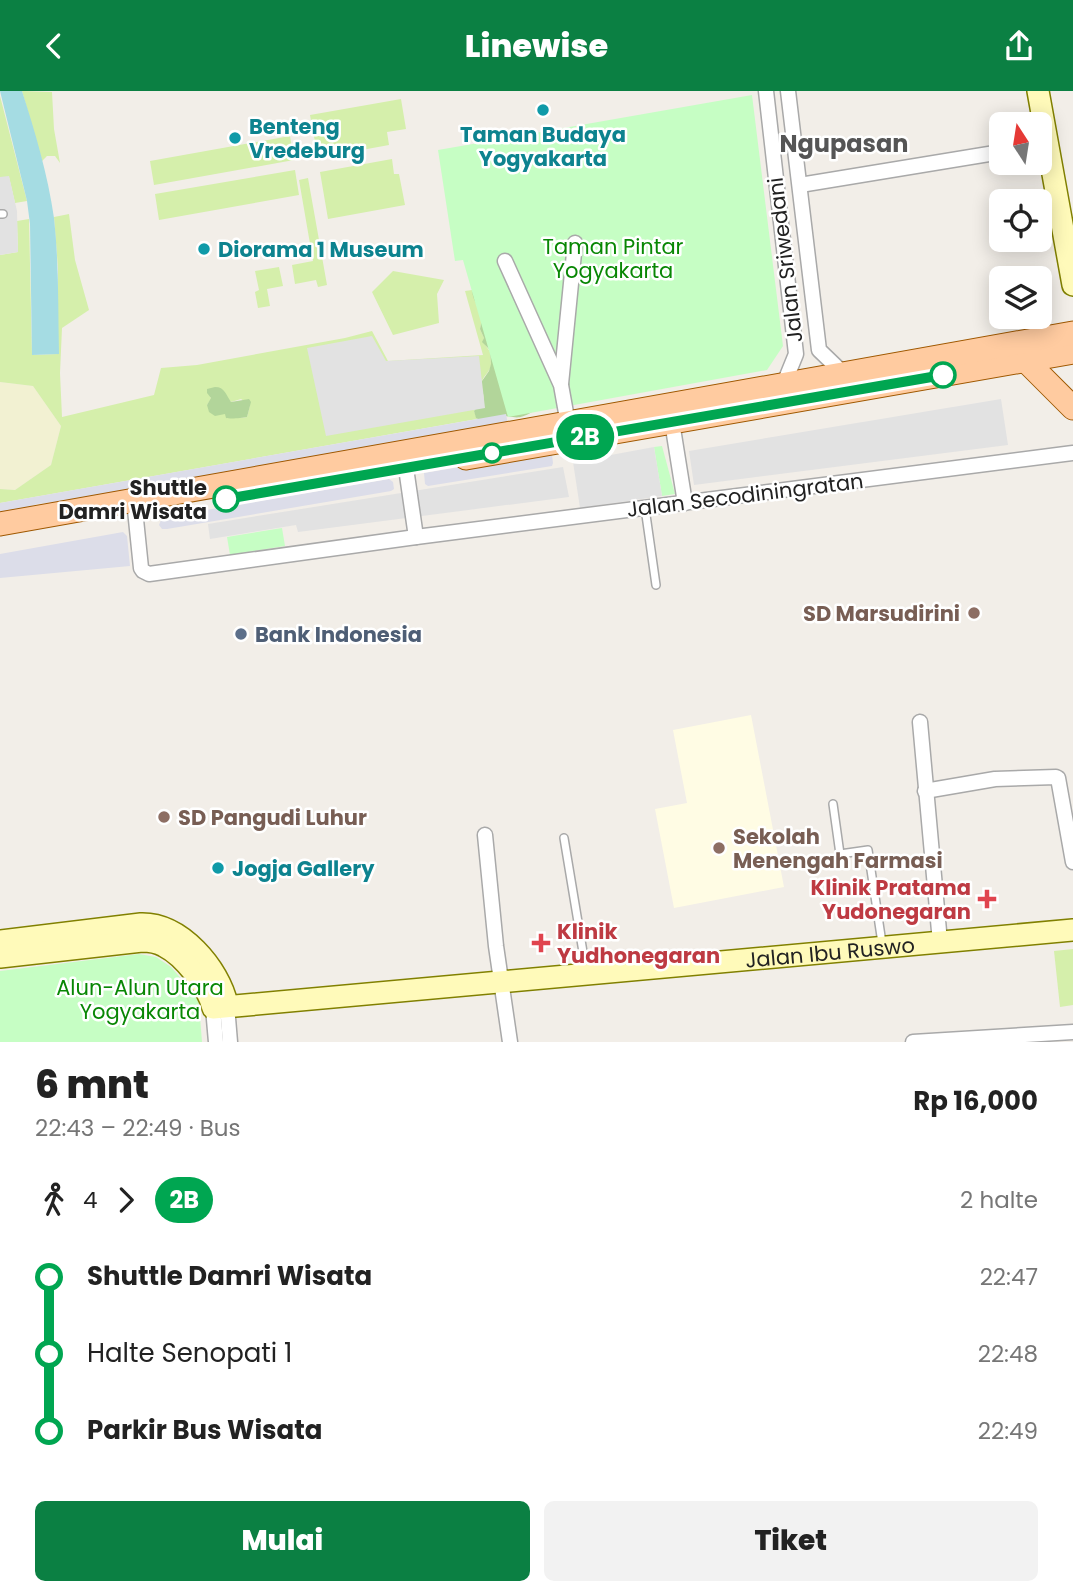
<!DOCTYPE html>
<html lang="id">
<meta charset="utf-8">
<style>
:root{--surface:#fff;--page:#f2f2f2;--text:#222;--muted:#767676;--accent:#0b8043}
body{margin:0;font-family:Poppins,sans-serif;background:var(--page);color:var(--text);height:100vh;display:flex;flex-direction:column;font-size:26px;white-space:nowrap}
*{box-sizing:border-box;margin:0}
p{font-size:23px;color:var(--muted)}
.icon{flex:none;width:38px;height:38px;fill:none;stroke:currentColor;stroke-width:2;stroke-linecap:round;stroke-linejoin:round}
.map{position:relative;height:951px;overflow:hidden}
.side{display:flex;flex-direction:column;background:var(--surface);flex:1}
.side>*{flex:none}
.badge{padding:0 14px;border-radius:23px;font-size:24px;line-height:46px}
.needle{width:46px;rotate:348deg}
.buttons{position:absolute;left:989px;top:21px;display:grid;gap:14px}
.buttons a{display:grid;place-items:center;width:63px;height:63px;border-radius:10px;background:var(--surface);box-shadow:0 4px 18px #0003;font-size:35px}
.map>.badge{position:absolute;translate:-50% -50%;box-shadow:0 0 0 4px #fff}
.legs{display:flex;align-items:center;gap:10px;height:77px;padding:0 35px;font-size:23px}
.legs p{margin-inline-start:auto}
.head{display:flex;align-items:center;justify-content:space-between;height:119px;padding:0 35px}
h1{font-size:38px;font-weight:800;line-height:52px}
.button{display:flex;gap:14px;margin-top:auto;padding:14px 35px}
.button a{flex:1;height:80px;border-radius:10px;background:var(--accent);color:#fff;font-size:28px;font-weight:800;line-height:80px;text-align:center}
.button a+a{background:var(--page);color:var(--text)}
ul{padding:0 35px;list-style:none}
li{display:flex;align-items:center;gap:24px;height:77px;font-size:26px}
li i{display:grid;place-items:center;width:10px;height:100%;margin:0 9px;background:currentColor}
li i::after{content:'';width:18px;height:18px;margin:-9px;border:5px solid;border-radius:50%;background:var(--surface)}
li p{margin-inline-start:auto}
li:first-child i{background:linear-gradient(#0000 50%,currentColor 0)}
li:last-child i{background:linear-gradient(currentColor 50%,#0000 0)}
header{display:flex;justify-content:space-between;align-items:center;height:91px;padding:0 35px;background:var(--accent);color:#fff;font-size:32px;font-weight:800}
.map>svg:first-child{display:block}
.education{fill:#fffce4}
.farmland{fill:#f2f1d2}
.grass{fill:#d5efab;fill-rule:evenodd}
.forest{fill:#b2d59a}
.park{fill:#c6fec4}
.parking{fill:#e2e2e2}
.plaza{fill:#dcdde9}
.water{fill:#a5dce3}
.lines{fill:none;stroke-linecap:round;stroke-linejoin:round}
.lane-casing{stroke:#a9a9a9;stroke-width:10}
.street-casing{stroke:#a9a9a9;stroke-width:17}
.secondary-casing{stroke:#818000;stroke-width:24}
.primary-casing{stroke:#9f5800;stroke-width:25}
.lane{stroke:#fff;stroke-width:7}
.street{stroke:#fff;stroke-width:14}
.secondary{stroke:#fffaba;stroke-width:21}
.primary{stroke:#ffcba0;stroke-width:23}
.line-1-casing{stroke:#fff;stroke-width:16}
.line-1{stroke:#00a651;stroke-width:10}
.culture-dot{fill:#0f9aa8;stroke:#fff;stroke-width:2.5}
.stop-1-dot{fill:#fff;stroke:#00a651;stroke-width:3.5}
.education-dot{fill:#8d6e63;stroke:#fff;stroke-width:2.5}
.service-dot{fill:#5c6f8a;stroke:#fff;stroke-width:2.5}
.health-dot{fill:#e0444e;stroke:#fff;stroke-width:2.5}
.labels{text-anchor:middle;dominant-baseline:central;stroke-width:5;stroke-linejoin:round;paint-order:stroke}
.culture-label{font-size:21px;font-weight:bold;fill:#0d838f;stroke:#fff;text-anchor:start}
.park-label{font-size:21px;fill:#088704;stroke:#fff}
.street-label{font-size:21px;fill:#222;stroke:#fff}
.stop-label{font-size:21px;font-weight:bold;fill:#222;stroke:#fff;text-anchor:end}
.education-label{font-size:21px;font-weight:bold;fill:#785e54;stroke:#fff;text-anchor:start}
.service-label{font-size:21px;font-weight:bold;fill:#4e5e75;stroke:#fff;text-anchor:start}
.health-label{font-size:21px;font-weight:bold;fill:#be3a42;stroke:#fff;text-anchor:end}
.quarter-label{font-size:24px;font-weight:bold;fill:#555;stroke:#fff}
</style>
<header><svg class="icon" aria-label="back" viewBox="0 0 24 24"><path d="M15 5l-7 7 7 7"/></svg>Linewise<svg class="icon" aria-label="share" viewBox="0 0 24 24"><path d="M12 15V3M7 8l5-5 5 5M5 13v7h14v-7"/></svg></header>
<div class="map">
<svg width="1073" height="951" viewBox="0 0 1073 951">
<rect width="100%" height="100%" fill="#f2eee8"/>
<path class="education" d="M751 624 784 796 674 817 655 718 687 712 673 639Z"/>
<path class="farmland" d="M0 291 33 295 61 335 51 374 15 399 0 398Z"/>
<g class="grass">
<path d="M22 0 52 1 54 38 60 72 55 65H47L42 70Z"/>
<path d="M0 5 27 110 15 112 9 86H0Z"/>
<path d="M401 8 406 38 387 41 389 54 318 67 310 24Z"/>
<path d="M290 45 294 69 154 94 150 70Z"/>
<path d="M392 68 394 83H399L405 114 328 128 320 81Z"/>
<path d="M295 79 299 104 159 129 155 103Z"/>
<path d="M308 87 327 194 318 196 316 189 295 193 292 174 313 170 299 89Z"/>
<path d="M69 123 75 169 89 219 62 237 60 282 62 326 154 304 161 277 197 274 345 247 372 240 388 270 483 264 465 200 472 199 478 214 483 223 480 238 484 247 483 251 491 262C490 266 491 270 491 274 490 281 484 284 482 290 480 295 483 302 484 308L474 320 477 328 0 412V398L15 399 51 374 61 335 33 295 0 291V164L18 161 17 130 29 128 32 264 58 263V177L54 126ZM210 304 228 308 231 311 241 308 250 314 247 326C233 329 220 320 207 314L211 308Z"/>
<path d="M279 176 283 195 267 198 270 215 258 217 255 201 259 199 255 180Z"/>
<path d="M393 180 444 189 437 203 439 232 393 244 372 201Z"/>
<path d="M1073 858V914L1060 916 1054 860Z"/>
</g>
<g class="forest">
<path d="M473 196 532 321C518 329 517 326 503 325 496 325 487 328 480 329L476 327 474 320 484 308 482 297V290L489 280 491 273 490 259 482 251 484 247 480 238 483 223C478 215 470 206 473 196Z"/>
<path d="M215 296C225 296 226 304 231 311L249 308 251 311 247 326C242 327 231 328 226 327L225 323 215 325 209 321 207 314 211 307 207 302V298Z"/>
</g>
<g class="park">
<path d="M752 4 783 255 767 279 508 326 463 169 455 170 438 59Z"/>
<path d="M662 355 675 403 662 405 654 356Z"/>
<path d="M282 437 285 455 230 464 227 446Z"/>
<path d="M139 863 156 866 171 876 196 905 199 913 202 951H0V880Z"/>
</g>
<g class="parking">
<path d="M9 85 17 120 18 161 0 164V86Z"/>
<path d="M372 245 386 270 479 265 485 317 326 345 307 257Z"/>
<path d="M1001 308 1008 354 694 394 689 360Z"/>
<path d="M654 356 662 405 580 417 573 371Z"/>
<path d="M563 376 569 406 298 441 296 434 210 448 208 433Z"/>
</g>
<g class="plaza">
<path d="M506 323 508 333 94 408 71 409 37 413 11 422 0 424V412Z"/>
<path d="M548 361 552 364 553 372 552 375 428 395 425 393 424 382Z"/>
<path d="M389 388 393 391 394 398 391 400 167 438H162L159 434 161 429 165 426Z"/>
<path d="M123 441 127 445 130 475 0 487V463Z"/>
</g>
<path class="water" d="M0 0H22C35 41 48 84 54 127 59 172 58 217 59 263L32 264 30 133 27 110Z"/>
<g class="lines">
<g class="lane-casing">
<g id="lane">
<path d="M0 123H3"/>
<path d="M645 417 656 494"/>
<path d="M833 713 840 763 868 759 882 852"/>
<path d="M564 747 586 879"/>
</g>
</g>
<g class="street-casing">
<g id="street">
<path d="M766 0 796 263 783 295"/>
<path d="M788 0 819 259 845 284"/>
<path d="M800 94 1001 61"/>
<path d="M505 170 561 294 568 333"/>
<path d="M561 293 575 152"/>
<path d="M672 331 685 412"/>
<path d="M406 377 416 446"/>
<path d="M134 409 141 477 143 480 149 483 416 446 1073 362"/>
<path d="M920 631 940 851"/>
<path d="M925 700 995 688 1056 686 1058 687 1073 771"/>
<path d="M485 744 496 855 510 951"/>
<path d="M227 915 230 951"/>
<path d="M213 917 216 951"/>
<path d="M913 951 1073 941"/>
</g>
</g>
<g class="secondary-casing">
<g id="secondary">
<path d="M1038 0 1073 194"/>
<path d="M0 850 141 833C181 832 219 877 227 913"/>
<path id="s1" d="M0 866 142 850C150 850 157 851 164 855 184 865 208 896 213 917L1073 839"/>
</g>
</g>
<g class="primary-casing">
<g id="primary">
<path d="M1026 270 1073 317"/>
<path d="M466 367 1073 261"/>
<path d="M0 433 1073 242"/>
</g>
</g>
<use href="#lane" class="lane"/>
<use href="#street" class="street"/>
<use href="#secondary" class="secondary"/>
<use href="#primary" class="primary"/>
</g>
<g class="lines">
<g class="line-1-casing">
<path id="line-1" d="M226 408 943 284"/>
</g>
<use href="#line-1" class="line-1"/>
</g>
<g class="culture-dot">
<circle cx="543" cy="19" r="7"/>
<circle cx="235" cy="47" r="7"/>
<circle cx="204" cy="158" r="7"/>
<circle cx="218" cy="777" r="7"/>
</g>
<g class="stop-1-dot">
<circle cx="943" cy="284" r="12"/>
<circle cx="492" cy="362" r="9"/>
<circle cx="226" cy="408" r="12"/>
</g>
<g class="education-dot">
<circle cx="974" cy="522" r="7"/>
<circle cx="164" cy="726" r="7"/>
<circle cx="719" cy="757" r="7"/>
</g>
<circle class="service-dot" cx="241" cy="543" r="7"/>
<g class="health-dot">
<path d="M983.5 797.5h7v7h7v7h-7v7h-7v-7h-7v-7h7z"/>
<path d="M537.5 841.5h7v7h7v7h-7v7h-7v-7h-7v-7h7z"/>
</g>
<g class="labels">
<g class="culture-label">
<text x="249" y="35">Benteng<tspan x="249" dy="24">Vredeburg</tspan></text>
<text x="543" y="43" text-anchor="middle">Taman Budaya<tspan x="543" dy="24">Yogyakarta</tspan></text>
<text x="218" y="158">Diorama 1 Museum</text>
<text x="232" y="777">Jogja Gallery</text>
</g>
<g class="park-label">
<text x="613" y="155">Taman Pintar<tspan x="613" dy="24">Yogyakarta</tspan></text>
<text x="140" y="896">Alun-Alun Utara<tspan x="140" dy="24">Yogyakarta</tspan></text>
</g>
<g class="street-label">
<text transform="translate(785 169) rotate(-97)">Jalan Sriwedani</text>
<text transform="translate(745 404) rotate(-7)">Jalan Secodiningratan</text>
<text stroke="none"><textPath href="#s1" startOffset="866">Jalan Ibu Ruswo</textPath></text>
</g>
<g class="stop-label">
<text x="207" y="396">Shuttle<tspan x="207" dy="24">Damri Wisata</tspan></text>
</g>
<g class="education-label">
<text x="960" y="522" text-anchor="end">SD Marsudirini</text>
<text x="178" y="726">SD Pangudi Luhur</text>
<text x="733" y="745">Sekolah<tspan x="733" dy="24">Menengah Farmasi</tspan></text>
</g>
<g class="service-label">
<text x="255" y="543">Bank Indonesia</text>
</g>
<g class="health-label">
<text x="971" y="796">Klinik Pratama<tspan x="971" dy="24">Yudonegaran</tspan></text>
<text x="557" y="840" text-anchor="start">Klinik<tspan x="557" dy="24">Yudhonegaran</tspan></text>
</g>
<g class="quarter-label">
<text x="844" y="52">Ngupasan</text>
</g>
</g>
</svg>
<div class="buttons">
<a><svg class="needle" viewBox="-14 -14 28 28"><path d="M0-13l5 13h-10z" fill="#e53935"/><path d="M0 13l5-13h-10z" fill="#767676"/></svg></a>
<a><svg class="icon" aria-label="locate" viewBox="0 0 24 24"><circle cx="12" cy="12" r="6"/><path d="M12 2v4M12 18v4M2 12h4M18 12h4"/></svg></a>
<a><svg class="icon" aria-label="layers" viewBox="0 0 24 24"><path d="M12 4l9 5-9 5-9-5zM3 14l9 5 9-5"/></svg></a>
</div>
<b class="badge" style="left:585px;top:346px;background:#00a651;color:#fff">2B</b>
</div>
<section class="side">
<div class="head"><div><h1>6 mnt</h1><p>22:43 – 22:49 · Bus</p></div><b>Rp 16,000</b></div>
<div class="legs"><svg class="icon" aria-label="walk" viewBox="0 0 24 24"><circle cx="13" cy="4" r="2"/><path d="M13 8l-2 6 4 7M11 14l-3 7M7 12l3-4h3l4 4"/></svg>4<svg class="icon" aria-label="forward" viewBox="0 0 24 24"><path d="M9 5l7 7-7 7"/></svg><b class="badge" style="background:#00a651;color:#fff">2B</b><p>2 halte</p></div>
<ul>
<li><i style="color:#00a651"></i><b>Shuttle Damri Wisata</b><p>22:47</p></li>
<li><i style="color:#00a651"></i><span>Halte Senopati 1</span><p>22:48</p></li>
<li><i style="color:#00a651"></i><b>Parkir Bus Wisata</b><p>22:49</p></li>
</ul>
<div class="button"><a>Mulai</a><a>Tiket</a></div>
</section>
